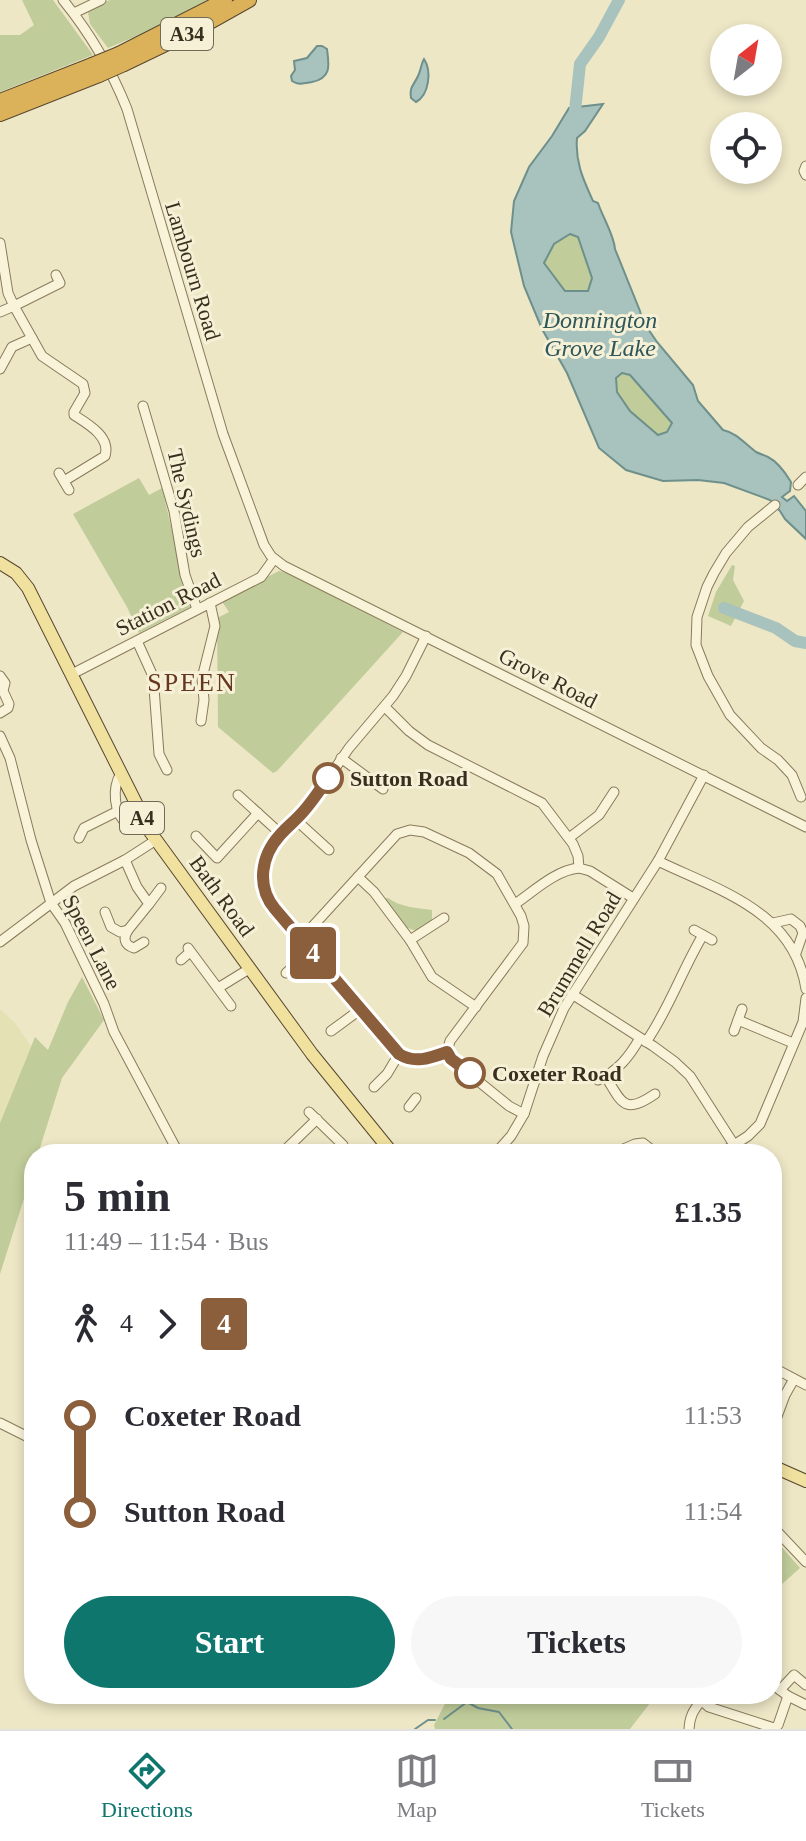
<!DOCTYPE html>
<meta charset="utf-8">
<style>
:root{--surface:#fff;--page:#f7f7f7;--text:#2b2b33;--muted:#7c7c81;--line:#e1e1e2;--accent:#0f766e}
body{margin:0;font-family:"Times New Roman",serif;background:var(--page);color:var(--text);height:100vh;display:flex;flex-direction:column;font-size:30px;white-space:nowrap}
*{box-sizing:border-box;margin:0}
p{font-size:26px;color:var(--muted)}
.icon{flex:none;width:44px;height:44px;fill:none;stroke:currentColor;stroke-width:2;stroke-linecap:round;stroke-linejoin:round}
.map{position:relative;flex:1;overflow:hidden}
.side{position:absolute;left:24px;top:1144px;width:758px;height:560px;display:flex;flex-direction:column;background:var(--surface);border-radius:32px;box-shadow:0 4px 12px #0003}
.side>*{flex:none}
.badge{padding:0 16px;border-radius:6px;font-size:28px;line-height:52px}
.needle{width:52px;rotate:31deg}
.tools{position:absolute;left:710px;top:24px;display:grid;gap:16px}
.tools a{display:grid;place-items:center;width:72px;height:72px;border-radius:50%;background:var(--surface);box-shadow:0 4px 12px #0003;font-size:40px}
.map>.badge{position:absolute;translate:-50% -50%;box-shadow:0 0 0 4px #fff}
.legs{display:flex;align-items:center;gap:12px;height:88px;padding:0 40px;font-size:26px}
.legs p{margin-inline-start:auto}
.summary{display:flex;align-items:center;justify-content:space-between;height:136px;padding:0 40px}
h1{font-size:44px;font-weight:700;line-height:60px}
.action{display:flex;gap:16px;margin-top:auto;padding:16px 40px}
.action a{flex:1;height:92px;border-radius:48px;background:var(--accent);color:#fff;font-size:32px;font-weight:700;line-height:92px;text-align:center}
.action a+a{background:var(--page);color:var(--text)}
ul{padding:0 40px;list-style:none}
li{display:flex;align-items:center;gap:28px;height:96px;font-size:30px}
li i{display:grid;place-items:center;width:12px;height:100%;margin:0 10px;background:currentColor}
li i::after{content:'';width:20px;height:20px;margin:-10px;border:6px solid;border-radius:50%;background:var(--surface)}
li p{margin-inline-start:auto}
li:first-child i{background:linear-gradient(#0000 50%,currentColor 0)}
li:last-child i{background:linear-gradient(currentColor 50%,#0000 0)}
.dock{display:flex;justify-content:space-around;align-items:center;height:112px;border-top:2px solid var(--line);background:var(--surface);font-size:22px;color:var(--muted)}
.dock a{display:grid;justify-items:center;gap:4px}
.dock .selected{color:var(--accent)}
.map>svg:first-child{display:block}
.farmland{fill:#e4e2b4}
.green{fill:#c0cc9a}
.water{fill:#a8c2bd;stroke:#6e908c;stroke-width:2;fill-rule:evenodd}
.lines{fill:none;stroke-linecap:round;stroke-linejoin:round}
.stream{stroke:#6e908c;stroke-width:2}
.river{stroke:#a8c2bd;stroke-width:12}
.minor-casing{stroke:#897a5c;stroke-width:11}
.major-casing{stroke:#574730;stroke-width:14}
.highway-casing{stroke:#574730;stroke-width:16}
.minor{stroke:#f9f3da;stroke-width:9}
.major{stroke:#f0e19f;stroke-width:12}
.highway{stroke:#dbb259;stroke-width:14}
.highway-bridge-casing{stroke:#574730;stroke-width:16;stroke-linecap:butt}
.highway-bridge{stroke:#dbb259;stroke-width:14}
.line-1-casing{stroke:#fff;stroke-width:18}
.line-1{stroke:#8b5e3c;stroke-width:12}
.stop-1-dot{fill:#fff;stroke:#8b5e3c;stroke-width:4}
.labels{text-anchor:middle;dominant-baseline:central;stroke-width:6;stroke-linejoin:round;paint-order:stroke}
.shield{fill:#f5f0d6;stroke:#726956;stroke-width:2}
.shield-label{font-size:20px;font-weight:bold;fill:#3a2f1f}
.street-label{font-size:22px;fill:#3a2f1f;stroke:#f5f0d6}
.stop-label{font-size:22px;font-weight:bold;fill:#3a2f1f;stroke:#f5f0d6;text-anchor:start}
.water-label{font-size:24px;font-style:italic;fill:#2f5759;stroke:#f5f0d6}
.quarter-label{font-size:26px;letter-spacing:2px;fill:#66371f;stroke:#f5f0d6}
</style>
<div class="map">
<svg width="806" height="1729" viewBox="0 0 806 1729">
<rect width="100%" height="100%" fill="#eee7c6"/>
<path class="farmland" d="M0 1009 15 1023 31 1046 0 1123Z"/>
<g class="green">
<path d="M22 0H53L93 55 0 92V35H20L34 25Z"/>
<path d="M110 0H211L168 23 108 48 90 24 88 12 91 8Z"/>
<path d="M570 233 578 237 592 278 589 291H565L544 263 554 244Z"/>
<path d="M622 373 630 375 672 424 667 432 658 435 630 411 617 392 616 378Z"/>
<path d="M139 478 149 495 162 488 190 607 139 633 127 607 73 514Z"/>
<path d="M732 565 735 566 733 580 744 601 731 626 708 616 716 592Z"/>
<path d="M279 571 289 574 403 632 277 771 273 773 218 727 217 618 229 612 221 600Z"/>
<path d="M384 898H388C400 907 417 908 432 910V923L419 932 408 928 405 930Z"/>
<path d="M82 977 104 1020 62 1078 38 1154H34V1167L0 1274V1123L35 1037 48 1050 68 1002Z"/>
<path d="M772 1536 800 1568 772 1593Z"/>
<path d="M450 1694H657L630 1729H435L434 1725Z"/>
</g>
<g class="water">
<path d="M317 46H322L327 49C329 65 332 78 312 82 303 83 300 86 292 81L291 76 295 70 294 61 307 58Z"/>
<path d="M424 59C432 71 429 95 416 102L411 98C409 87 414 85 418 76 421 70 421 64 424 59Z"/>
<path d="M603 104 585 131 577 138C575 162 583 179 593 201L598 203C603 218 614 235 615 249L640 311 642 320 657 342 693 385 698 401 723 430C737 433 745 444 756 452 760 454 764 455 768 457 778 462 785 472 791 482L790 491 782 497 787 501 794 496 806 511V539L785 519 780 511 770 500 724 483 698 480 663 481 626 470 599 448 567 373 542 329 524 286 511 232 514 201 529 167 552 136 569 108ZM570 234 578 237 592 278 588 291H565L544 263 554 244ZM622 373 630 375 672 423 667 432 658 435 630 411 617 392 616 378Z"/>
</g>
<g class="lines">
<g class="stream">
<path d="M444 1719 467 1702 478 1708 499 1712 512 1729"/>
<path d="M415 1729 428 1720H435"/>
</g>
<g class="river">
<path d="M574 120 580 64 599 37 619 0"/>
<path d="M724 608 776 628 795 641 806 643"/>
</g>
<g class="minor-casing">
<g id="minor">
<path d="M63 0C90 33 111 69 127 109L223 434 264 545 271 556 284 566 806 827"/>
<path d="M74 13 101 0"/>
<path d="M806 166 804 171 806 175"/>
<path d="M0 243 8 293 14 306 0 312"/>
<path d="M56 275 60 283 14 306 42 356 83 384 85 393 74 412V415C88 424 111 437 105 456L64 481"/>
<path d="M0 369 12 347 32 338"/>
<path d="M143 406 174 511 185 575 197 609"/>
<path d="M59 473 69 490"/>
<path d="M798 485 806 477"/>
<path d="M775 505 748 527 726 553 714 573 707 587 697 617 696 645 708 676 730 715 761 748 778 760 792 775 801 797"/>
<path d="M426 636 406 676 393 696 349 748 314 799 281 834 271 847 265 861 262 877 266 893 275 909 399 1054C415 1064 430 1058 447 1052"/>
<path d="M137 641 152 674 154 688 159 754 167 770"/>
<path d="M72 674 261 577 274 559"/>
<path d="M0 676 5 683 3 691 9 704 8 708 0 713"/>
<path d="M385 707 409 731 428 745 542 803 573 844 578 856 579 868 590 871 633 898"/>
<path d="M201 721 204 700 202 678 215 626 210 603"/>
<path d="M0 736 10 758 31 840 51 903 65 923 104 1004 114 1032 179 1154"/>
<path d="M341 758 383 789"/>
<path d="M121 773C112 788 113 813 128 825 133 829 141 826 148 828"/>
<path d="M238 795 281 834"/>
<path d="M296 820 329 850"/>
<path d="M196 836 217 858 258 813"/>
<path d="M79 838 84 828 118 811"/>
<path d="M569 838 599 815 614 792"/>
<path d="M658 861C720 891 794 911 806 989"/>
<path d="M358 877 374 892 410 940 432 977 476 1007"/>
<path d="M149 904 161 888"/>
<path d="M515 904C534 891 556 870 579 868"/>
<path d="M105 912 111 927 120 932 128 930 149 904 137 887 125 860"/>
<path d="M773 923 791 919 800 926 803 933 796 953"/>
<path d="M128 930C123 938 124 945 134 948L144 942"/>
<path d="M694 930 712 940"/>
<path d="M302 938 397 834 410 830 424 832 469 853 497 874 521 916 524 926 523 943 450 1041 447 1052"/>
<path d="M410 940 444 918"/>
<path d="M0 942 74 886 125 860 156 840"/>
<path d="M188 948 231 1006"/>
<path d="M181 960 190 952"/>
<path d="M286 973 311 950"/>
<path d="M218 988 249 969"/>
<path d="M572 994 653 1046 675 1062 690 1076 740 1154"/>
<path d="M738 1020 793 1043"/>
<path d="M331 1031 361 1009"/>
<path d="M734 1031 742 1009"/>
<path d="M646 1042C669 1009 682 970 703 935"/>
<path d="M447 1052 451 1059 509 1106 524 1114"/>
<path d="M606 1077C622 1103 624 1115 655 1094"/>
<path d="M598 1080C618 1071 629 1057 640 1038"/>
<path d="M374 1087 387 1074 399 1054"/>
<path d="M409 1107 416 1098"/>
<path d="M309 1112 343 1145"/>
<path d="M281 1154 317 1119"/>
<path d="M495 1154 511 1136 524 1114 543 1056 564 1008 658 861 704 775"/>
<path d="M612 1154 635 1144 643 1143 657 1154"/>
<path d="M720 1154 748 1136 760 1124 803 1022 806 998"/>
<path d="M772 1367 806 1385"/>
<path d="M0 1423 34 1440"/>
<path d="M772 1430 785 1395 794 1379"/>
<path d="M772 1526 806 1562"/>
<path d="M772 1684 788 1696 806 1705"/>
<path d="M780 1690 794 1675 806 1685"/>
<path d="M701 1700 709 1707 774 1728"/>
<path d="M689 1729C690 1711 697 1708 705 1694"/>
<path d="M774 1729 778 1725 788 1696"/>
</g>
</g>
<g class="major-casing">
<g id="major">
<path d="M0 563 16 573 28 588 151 833 312 1054 393 1154"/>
<path d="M772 1466 806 1481"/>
</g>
</g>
<g class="highway-casing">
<g id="highway">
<path d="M119 54 225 0"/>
<path d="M124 64 199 28 249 0"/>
<path d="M0 101 92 65"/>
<path d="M0 114 99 75"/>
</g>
</g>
<use href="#minor" class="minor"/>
<use href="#major" class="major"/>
<use href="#highway" class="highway"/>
<g class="highway-bridge-casing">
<g id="highway-bridge">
<path d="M92 65 119 54"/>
<path d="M99 75 124 64"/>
</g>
</g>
<use href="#highway-bridge" class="highway-bridge"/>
</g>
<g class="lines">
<g class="line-1-casing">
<path id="line-1" d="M328 778C320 790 312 802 302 813 295 821 287 827 280 835 261 856 256 886 275 909L399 1054C415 1064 430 1058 447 1052L451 1059 470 1073"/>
</g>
<use href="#line-1" class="line-1"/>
</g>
<g class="stop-1-dot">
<circle cx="328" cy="778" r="14"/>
<circle cx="470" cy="1073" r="14"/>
</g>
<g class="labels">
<g class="shield">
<rect x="161" y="18" width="52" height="32" rx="6"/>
<rect x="120" y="802" width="44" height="32" rx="6"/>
</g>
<g class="shield-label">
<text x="187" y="34">A34</text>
<text x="142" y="818">A4</text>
</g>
<g class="street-label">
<text transform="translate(193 271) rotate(73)">Lambourn Road</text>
<text transform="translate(187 503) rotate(77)">The Sydings</text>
<text transform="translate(168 604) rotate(-27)">Station Road</text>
<text transform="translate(548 678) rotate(27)">Grove Road</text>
<text transform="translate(222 896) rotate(54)">Bath Road</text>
<text transform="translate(92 942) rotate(63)">Speen Lane</text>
<text transform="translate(579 954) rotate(-59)">Brummell Road</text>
</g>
<g class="stop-label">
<text x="350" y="778">Sutton Road</text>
<text x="492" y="1073">Coxeter Road</text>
</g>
<g class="water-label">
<text x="600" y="320">Donnington<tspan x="600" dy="28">Grove Lake</tspan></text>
</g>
<g class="quarter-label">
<text x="192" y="682">SPEEN</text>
</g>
</g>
</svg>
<div class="tools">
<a><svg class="needle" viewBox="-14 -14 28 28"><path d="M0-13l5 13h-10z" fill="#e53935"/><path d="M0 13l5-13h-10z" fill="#7c7c81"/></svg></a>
<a><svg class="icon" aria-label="locate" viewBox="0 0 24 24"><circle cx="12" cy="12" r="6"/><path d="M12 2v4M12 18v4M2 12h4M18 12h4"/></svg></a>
</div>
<b class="badge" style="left:313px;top:953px;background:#8b5e3c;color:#fff">4</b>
<section class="side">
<div class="summary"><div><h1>5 min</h1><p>11:49 – 11:54 · Bus</p></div><b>£1.35</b></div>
<div class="legs"><svg class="icon" aria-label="walk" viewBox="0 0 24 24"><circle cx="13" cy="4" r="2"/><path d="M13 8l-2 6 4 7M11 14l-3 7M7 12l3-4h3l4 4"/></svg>4<svg class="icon" aria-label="forward" viewBox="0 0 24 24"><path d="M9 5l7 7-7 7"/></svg><b class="badge" style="background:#8b5e3c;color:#fff">4</b></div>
<ul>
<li><i style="color:#8b5e3c"></i><b>Coxeter Road</b><p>11:53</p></li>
<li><i style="color:#8b5e3c"></i><b>Sutton Road</b><p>11:54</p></li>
</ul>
<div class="action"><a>Start</a><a>Tickets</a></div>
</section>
</div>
<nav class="dock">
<a class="selected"><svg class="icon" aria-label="directions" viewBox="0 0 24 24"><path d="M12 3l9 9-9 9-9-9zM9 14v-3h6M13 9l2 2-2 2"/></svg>Directions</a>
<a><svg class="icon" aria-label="map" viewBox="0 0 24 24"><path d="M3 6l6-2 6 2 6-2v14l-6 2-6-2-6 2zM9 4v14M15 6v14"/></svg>Map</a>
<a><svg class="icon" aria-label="tickets" viewBox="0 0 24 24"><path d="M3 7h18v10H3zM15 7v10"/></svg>Tickets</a>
</nav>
